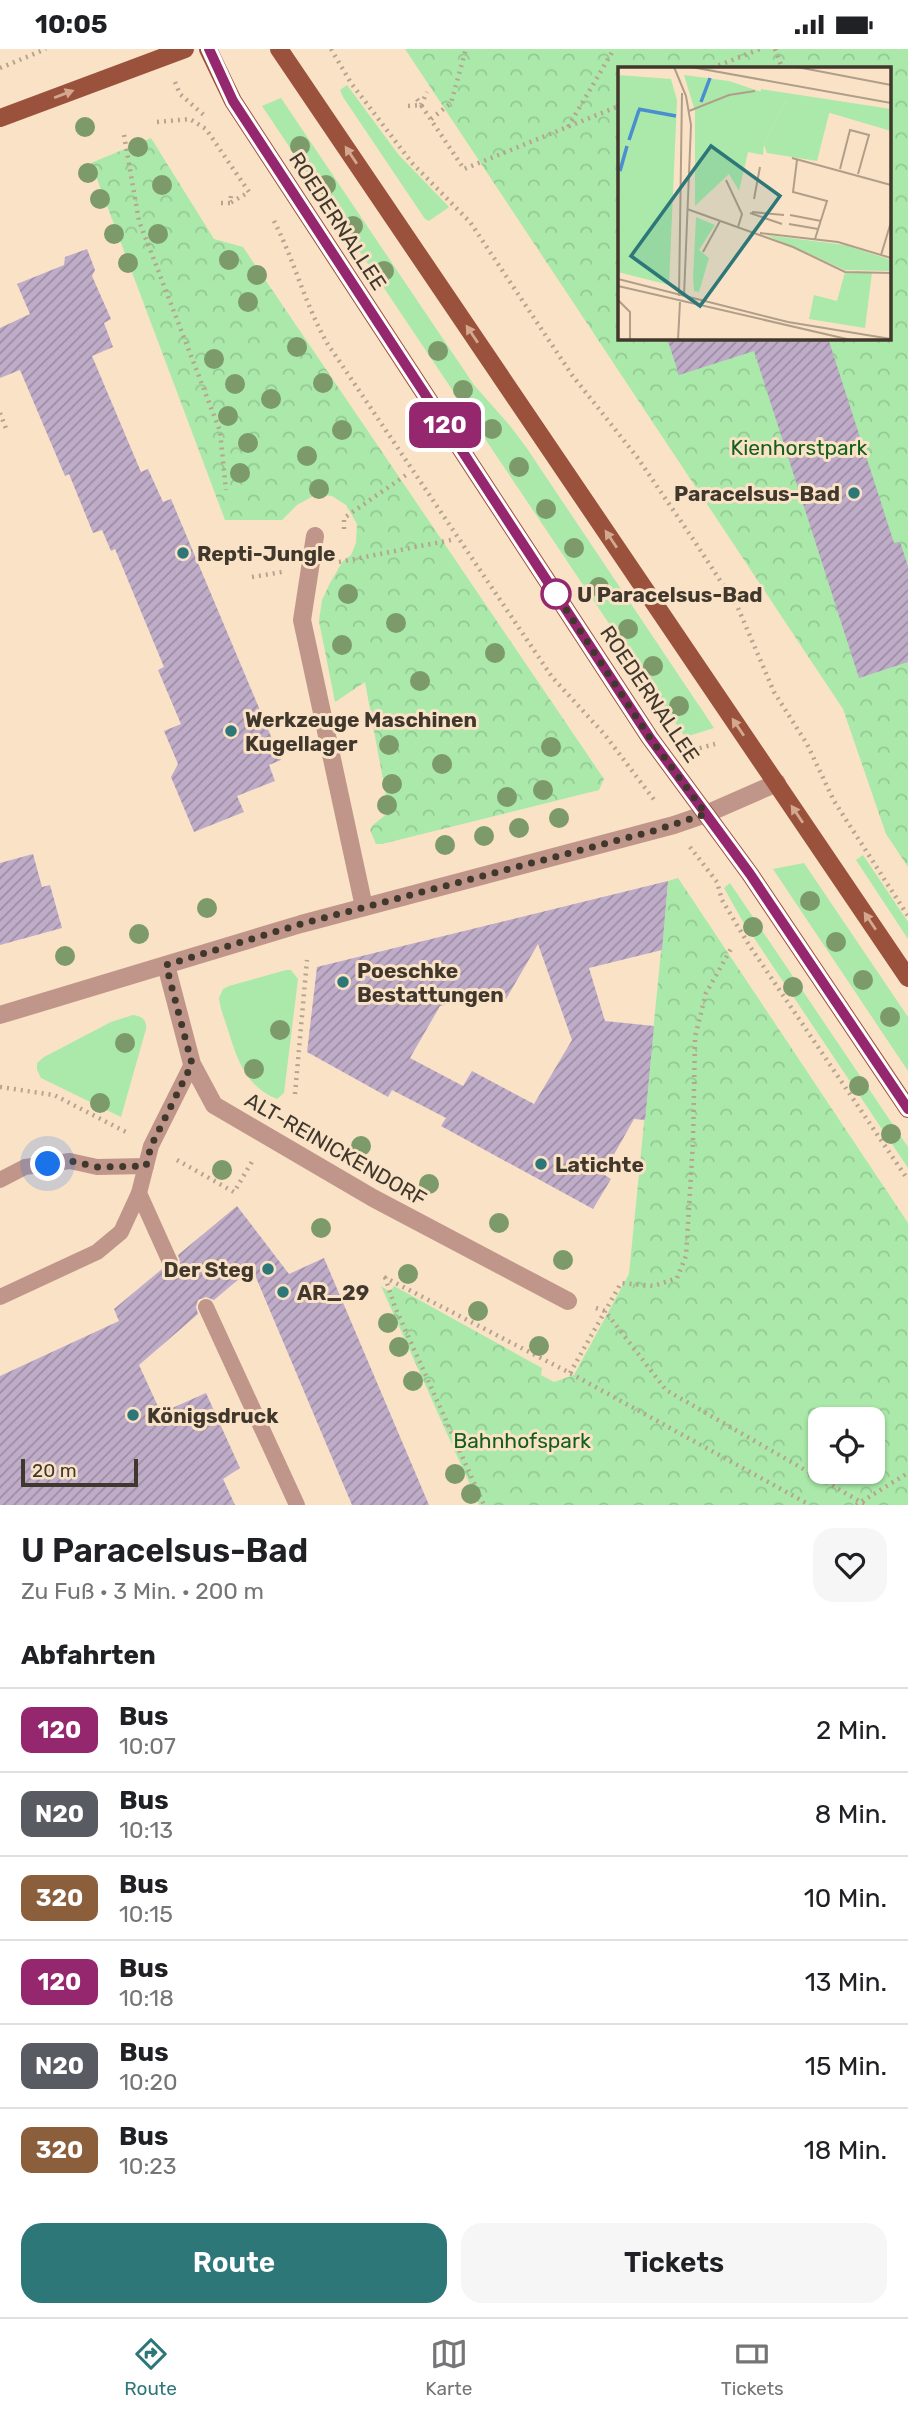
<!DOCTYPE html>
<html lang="de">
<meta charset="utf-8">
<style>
:root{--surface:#fff;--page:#f6f6f6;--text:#202124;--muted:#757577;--line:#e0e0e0;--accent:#2e7779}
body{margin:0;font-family:Rubik,sans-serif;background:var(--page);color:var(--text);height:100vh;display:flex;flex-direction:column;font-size:26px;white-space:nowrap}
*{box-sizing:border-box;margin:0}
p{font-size:23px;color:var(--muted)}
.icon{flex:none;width:38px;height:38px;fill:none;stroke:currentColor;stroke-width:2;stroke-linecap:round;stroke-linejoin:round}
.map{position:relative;height:1456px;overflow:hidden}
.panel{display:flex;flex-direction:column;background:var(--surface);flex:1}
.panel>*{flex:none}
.badge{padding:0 14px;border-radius:10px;font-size:24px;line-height:46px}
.controls{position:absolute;left:808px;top:1358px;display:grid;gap:14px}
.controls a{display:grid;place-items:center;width:77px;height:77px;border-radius:14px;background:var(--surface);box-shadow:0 2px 5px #0004;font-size:35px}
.scale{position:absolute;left:21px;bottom:18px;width:117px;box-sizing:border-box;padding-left:7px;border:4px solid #41382d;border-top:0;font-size:19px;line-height:24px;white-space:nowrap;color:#41382d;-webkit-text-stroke:5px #fae2c7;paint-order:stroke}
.you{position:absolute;width:35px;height:35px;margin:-18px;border:5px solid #fff;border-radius:50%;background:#1a73e8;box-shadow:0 0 0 10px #1a73e833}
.map>.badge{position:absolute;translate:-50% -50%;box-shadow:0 0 0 4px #fff}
h2{padding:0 21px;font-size:26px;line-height:63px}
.round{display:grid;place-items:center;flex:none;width:74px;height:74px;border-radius:21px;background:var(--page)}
.overview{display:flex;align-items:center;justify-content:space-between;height:119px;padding:0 21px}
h1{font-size:33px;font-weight:600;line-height:52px}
.primary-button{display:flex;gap:14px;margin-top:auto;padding:14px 21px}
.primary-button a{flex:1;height:80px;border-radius:21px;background:var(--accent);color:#fff;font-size:28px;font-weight:600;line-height:80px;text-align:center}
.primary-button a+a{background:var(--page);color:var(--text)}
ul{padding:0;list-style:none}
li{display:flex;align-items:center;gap:21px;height:84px;padding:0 21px;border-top:2px solid var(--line)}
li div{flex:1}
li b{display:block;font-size:26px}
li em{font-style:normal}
li .badge{min-width:77px;font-weight:700;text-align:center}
.status{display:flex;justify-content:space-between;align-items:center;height:49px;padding:0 35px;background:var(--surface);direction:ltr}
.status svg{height:19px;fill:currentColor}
.menu{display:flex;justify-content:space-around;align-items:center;height:98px;border-top:2px solid var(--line);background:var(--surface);font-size:19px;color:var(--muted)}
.menu a{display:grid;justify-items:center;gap:4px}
.menu .selected{color:var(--accent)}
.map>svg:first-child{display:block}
.grass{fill:#aae9aa}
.park{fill:url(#park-crowns);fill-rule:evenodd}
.building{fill:url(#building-hatch);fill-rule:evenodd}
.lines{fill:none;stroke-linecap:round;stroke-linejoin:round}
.path{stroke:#b6a48f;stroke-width:4.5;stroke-dasharray:2 5;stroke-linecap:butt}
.lane{stroke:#c1968a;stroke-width:16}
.street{stroke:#c1968a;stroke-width:18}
.primary{stroke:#9b523c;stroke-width:18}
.tree{fill:#7c9a6a}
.oneway{fill:#d4a88f}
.line-casing{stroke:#fff;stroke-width:16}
.line{stroke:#95276e;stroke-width:10}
.walk{stroke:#41382d;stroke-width:7;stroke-dasharray:0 12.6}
.poi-dot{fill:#2e7779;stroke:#fae2c7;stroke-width:2.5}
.stop-dot{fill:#fff;stroke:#95276e;stroke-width:3.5}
.labels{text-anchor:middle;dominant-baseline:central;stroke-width:6;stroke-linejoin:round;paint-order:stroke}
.street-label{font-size:21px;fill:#41382d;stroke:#fae2c7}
.park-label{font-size:21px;fill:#145f1d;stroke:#fae2c7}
.poi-label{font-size:21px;font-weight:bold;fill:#41382d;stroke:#fae2c7;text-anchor:start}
.stop-label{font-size:21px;font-weight:bold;fill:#41382d;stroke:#fae2c7;text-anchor:start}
.inset-river{fill:none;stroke:#4a8ed0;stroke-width:3.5}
.inset-road{fill:none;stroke:#b09e89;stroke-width:2}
.view{fill:#2e7779;fill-opacity:0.15;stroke:#2e7779;stroke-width:3.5}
.inset-edge{fill:none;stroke:#41382d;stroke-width:3.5}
</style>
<div class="status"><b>10:05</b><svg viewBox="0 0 49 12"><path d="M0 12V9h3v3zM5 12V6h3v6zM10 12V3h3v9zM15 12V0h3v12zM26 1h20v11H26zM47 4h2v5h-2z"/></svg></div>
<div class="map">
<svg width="908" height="1456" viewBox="0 0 908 1456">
<defs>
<pattern id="park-crowns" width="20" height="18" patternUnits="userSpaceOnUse" patternTransform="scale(1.75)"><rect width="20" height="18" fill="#aae9aa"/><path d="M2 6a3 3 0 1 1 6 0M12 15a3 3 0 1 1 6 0" fill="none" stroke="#94c993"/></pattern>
<pattern id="building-hatch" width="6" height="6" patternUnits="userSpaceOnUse" patternTransform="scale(1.75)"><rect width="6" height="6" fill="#bfacc8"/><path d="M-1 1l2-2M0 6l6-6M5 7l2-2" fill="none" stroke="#9d8da3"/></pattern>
</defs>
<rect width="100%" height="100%" fill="#fae2c7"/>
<g class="grass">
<path d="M347 36 398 105 449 158 429 172 425 170 343 48 340 41Z"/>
<path d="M281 49 474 336 511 378 526 398 714 679 685 688 262 57Z"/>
<path d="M863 806 908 873V890L856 811Z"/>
<path d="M804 814 908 968V1022L773 820Z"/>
<path d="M730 834 908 1098V1119L742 871 724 839Z"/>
<path d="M286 921H291L298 930 284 1044 277 1050C246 1038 237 1010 228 981 225 971 220 960 219 949L223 940 229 937Z"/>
<path d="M133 966C141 967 147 970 146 980L121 1068 41 1029 37 1021V1014L44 1008 111 973Z"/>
</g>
<g class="park">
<path d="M405 0H908V818L886 785 843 660ZM619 19H889V289H619Z"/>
<path d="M151 89 214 190 243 198 604 730 599 741 382 795H376L370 781 373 776 389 763 365 633 335 653 319 572 322 551 330 534 343 512 351 506 356 494 357 475 346 456 332 447 317 445 297 456 282 471H225L91 114Z"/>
<path d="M678 829 908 1174V1456H479L381 1237 390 1243 394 1237 542 1319 541 1326 554 1333 574 1326 629 1225 668 832ZM821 1370H873V1423H821Z"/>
</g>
<g class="building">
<path d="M87 200 95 221 92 227 111 270 104 274 113 298 92 307 141 423 148 420 163 453 171 450 281 711 269 716 275 732 237 747 244 763 194 783 171 728 178 715 164 682 181 675 158 621 164 618 115 500 111 502 102 481 93 484 69 425 65 427 20 321 0 329V279L30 265 17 235 64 216 65 208Z"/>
<path d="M667 289H828L894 494 900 493 908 517V613L859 629 754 302 679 326Z"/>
<path d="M33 805 42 838 50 836 62 879 0 896V814Z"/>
<path d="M668 832 662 901 589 919 605 972 654 977 645 1071 634 1070 603 1125 611 1130 593 1160 441 1077 446 1069 392 1041 388 1048 307 1003 317 918ZM538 895 572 991 534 1055 472 1022 463 1037 410 1009 440 957 496 943 506 950Z"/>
<path d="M237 1157 289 1225 324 1209 429 1456H352L252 1219 214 1251 206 1248 198 1251 196 1258 198 1265 139 1316 161 1364 206 1344 240 1419 223 1430 235 1456H0V1327L119 1272 114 1260 162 1220 170 1223 178 1220 180 1213 178 1206Z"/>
</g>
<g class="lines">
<g class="path">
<path d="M331 0 351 34 412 114 470 173 572 326 637 408 695 493 738 559 774 643 807 695 834 752 908 867"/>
<path d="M775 0 782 19"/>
<path d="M0 19 46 0"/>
<path d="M712 19 760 0"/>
<path d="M175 33 180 45 206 68"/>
<path d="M417 50 421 56 427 43"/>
<path d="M408 57 421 56 464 120 619 57"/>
<path d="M431 70 451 54 466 0"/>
<path d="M157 73 190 70 206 80 249 143 230 154"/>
<path d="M568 78 614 0"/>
<path d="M124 86 139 172 220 382 226 441"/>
<path d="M221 154H230L231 147"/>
<path d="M274 172C294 211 305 255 327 294L552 628 605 686 655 752"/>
<path d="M0 364 7 382"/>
<path d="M344 480V469L406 426"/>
<path d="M339 513 451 491"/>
<path d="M252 528 282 523"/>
<path d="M693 701 715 695"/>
<path d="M690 798 717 833 722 851 749 896 908 1131"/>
<path d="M0 1038 54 1046 126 1083"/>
<path d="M295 1045 307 911"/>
<path d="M177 1111 234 1143 253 1111"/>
<path d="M384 1228 570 1324 810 1456"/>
<path d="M385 1228 395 1258 484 1456"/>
<path d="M596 1259 605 1262 666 1341 866 1456"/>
<path d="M570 1324 621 1234 654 1237 677 1229 686 1207 693 1093 695 988 706 944 732 898"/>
<path d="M856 1456 908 1424"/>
</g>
<g class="lane">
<path d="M0 1131 25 1118 70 1112 97 1118 146 1117"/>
<path d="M170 1213 139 1144 151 1097 192 1015"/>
<path d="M0 1248 97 1203 121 1183 139 1144"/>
<path d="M206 1258 297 1456"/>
</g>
<g class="street">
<path d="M315 487 302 571 364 858"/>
<path d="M166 916 192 1015 214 1056 373 1149 568 1252"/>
<path d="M0 966 301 875 674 776 706 765 777 734"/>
</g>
<g class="primary">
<path d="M208 0 233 52 650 689 750 825 908 1060"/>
<path d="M279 0 908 929"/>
<path d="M0 69 185 0"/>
</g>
</g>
<g class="tree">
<circle cx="85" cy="78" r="10"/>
<circle cx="300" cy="97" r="10"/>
<circle cx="138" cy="98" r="10"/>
<circle cx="88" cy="124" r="10"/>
<circle cx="162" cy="136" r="10"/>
<circle cx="326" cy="136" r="10"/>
<circle cx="100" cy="150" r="10"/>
<circle cx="353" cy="177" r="10"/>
<circle cx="114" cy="185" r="10"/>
<circle cx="158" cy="185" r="10"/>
<circle cx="229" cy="211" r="10"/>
<circle cx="128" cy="214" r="10"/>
<circle cx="384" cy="222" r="10"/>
<circle cx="257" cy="226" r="10"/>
<circle cx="248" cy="253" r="10"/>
<circle cx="297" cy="298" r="10"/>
<circle cx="438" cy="302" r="10"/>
<circle cx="214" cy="310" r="10"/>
<circle cx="323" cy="334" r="10"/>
<circle cx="235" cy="335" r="10"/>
<circle cx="463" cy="341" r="10"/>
<circle cx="271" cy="350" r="10"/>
<circle cx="228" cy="367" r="10"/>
<circle cx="492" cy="380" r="10"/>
<circle cx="342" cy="381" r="10"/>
<circle cx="248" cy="394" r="10"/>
<circle cx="307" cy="407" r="10"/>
<circle cx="519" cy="418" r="10"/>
<circle cx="240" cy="424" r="10"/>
<circle cx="319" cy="440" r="10"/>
<circle cx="546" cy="460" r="10"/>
<circle cx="574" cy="499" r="10"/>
<circle cx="599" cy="538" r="10"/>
<circle cx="348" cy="545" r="10"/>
<circle cx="396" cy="574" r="10"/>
<circle cx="628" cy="580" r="10"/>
<circle cx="342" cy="596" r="10"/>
<circle cx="495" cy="604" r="10"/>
<circle cx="653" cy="617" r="10"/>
<circle cx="420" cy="632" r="10"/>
<circle cx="679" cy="657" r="10"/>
<circle cx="389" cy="696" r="10"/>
<circle cx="551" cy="698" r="10"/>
<circle cx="442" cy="715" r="10"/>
<circle cx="392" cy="735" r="10"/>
<circle cx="543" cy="741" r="10"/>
<circle cx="507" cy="748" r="10"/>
<circle cx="387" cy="756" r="10"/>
<circle cx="559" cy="769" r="10"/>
<circle cx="519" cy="779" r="10"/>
<circle cx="484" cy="787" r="10"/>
<circle cx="445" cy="796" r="10"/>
<circle cx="810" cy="852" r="10"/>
<circle cx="207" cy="859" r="10"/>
<circle cx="753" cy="878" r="10"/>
<circle cx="139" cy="885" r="10"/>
<circle cx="836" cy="893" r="10"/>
<circle cx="65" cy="907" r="10"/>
<circle cx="863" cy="931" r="10"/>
<circle cx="793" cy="938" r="10"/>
<circle cx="890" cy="968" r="10"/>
<circle cx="280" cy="981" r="10"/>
<circle cx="125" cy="994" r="10"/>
<circle cx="254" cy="1020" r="10"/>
<circle cx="859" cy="1037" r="10"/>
<circle cx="100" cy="1054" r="10"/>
<circle cx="891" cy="1085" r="10"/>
<circle cx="361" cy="1097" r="10"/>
<circle cx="222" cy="1121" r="10"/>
<circle cx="429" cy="1135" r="10"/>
<circle cx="499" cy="1174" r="10"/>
<circle cx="321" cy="1179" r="10"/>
<circle cx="563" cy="1211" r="10"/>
<circle cx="408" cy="1225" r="10"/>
<circle cx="478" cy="1262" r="10"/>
<circle cx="388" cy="1274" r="10"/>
<circle cx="539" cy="1297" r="10"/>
<circle cx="399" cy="1298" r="10"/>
<circle cx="413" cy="1332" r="10"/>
<circle cx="455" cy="1425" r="10"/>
<circle cx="471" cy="1445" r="10"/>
</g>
<defs><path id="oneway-solid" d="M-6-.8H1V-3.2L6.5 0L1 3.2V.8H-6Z" transform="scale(1.75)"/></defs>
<g class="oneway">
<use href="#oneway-solid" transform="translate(64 45) rotate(-21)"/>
<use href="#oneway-solid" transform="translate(351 106) rotate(-124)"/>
<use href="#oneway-solid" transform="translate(472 285) rotate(-124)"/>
<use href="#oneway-solid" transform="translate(611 490) rotate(-124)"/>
<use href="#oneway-solid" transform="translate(738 678) rotate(-124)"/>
<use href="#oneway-solid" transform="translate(797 765) rotate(-124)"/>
<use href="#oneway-solid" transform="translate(870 872) rotate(-124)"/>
</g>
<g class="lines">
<g class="line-casing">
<path id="line" d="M209 0 233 52 650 689 750 825 908 1060"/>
</g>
<use href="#line" class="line"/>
<path class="walk" d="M48 1115 71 1112 97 1118 146 1117 151 1097 192 1015 166 916 301 875 653 782 706 765 650 689 556 545"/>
</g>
<g class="poi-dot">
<circle cx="854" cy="444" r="7"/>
<circle cx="183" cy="504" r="7"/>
<circle cx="231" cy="682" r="7"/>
<circle cx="343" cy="933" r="7"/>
<circle cx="541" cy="1115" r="7"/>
<circle cx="268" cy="1220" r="7"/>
<circle cx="283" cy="1243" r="7"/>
<circle cx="133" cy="1366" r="7"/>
</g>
<circle class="stop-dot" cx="556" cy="545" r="14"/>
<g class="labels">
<g class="street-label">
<text transform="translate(338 172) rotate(57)">ROEDERNALLEE</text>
<text transform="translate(650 645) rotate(56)">ROEDERNALLEE</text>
<text transform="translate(336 1100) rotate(30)">ALT-REINICKENDORF</text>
</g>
<g class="park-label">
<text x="799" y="398">Kienhorstpark</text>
<text x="522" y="1391">Bahnhofspark</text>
</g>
<g class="poi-label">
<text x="840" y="444" text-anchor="end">Paracelsus-Bad</text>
<text x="197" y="504">Repti-Jungle</text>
<text x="245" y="670">Werkzeuge Maschinen<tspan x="245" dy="24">Kugellager</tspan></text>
<text x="357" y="921">Poeschke<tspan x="357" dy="24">Bestattungen</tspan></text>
<text x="555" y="1115">Latichte</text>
<text x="254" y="1220" text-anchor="end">Der Steg</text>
<text x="297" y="1243">AR_29</text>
<text x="147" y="1366">Königsdruck</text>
</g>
<g class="stop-label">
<text x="577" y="545">U Paracelsus-Bad</text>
</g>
</g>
<g transform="translate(618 18)">
<rect width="273" height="273" fill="#fae2c7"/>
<path d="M148 168 227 178 273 193V204L227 203Z" fill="#aae9aa"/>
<path d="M168 33 212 43 199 94 149 86 146 78Z" fill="#aae9aa"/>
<path d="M0 8 53 12 59 33 51 218 0 205ZM66 8 111 14 168 33 146 78 145 88 130 85 121 124 111 107 77 139V44ZM78 150 97 158 81 183 91 191 81 225 76 224 75 210ZM227 205 254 206 247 261 191 252 196 228 219 234Z" fill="#aae9aa"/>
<path d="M143 22 273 42V64L168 33 156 38 152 30 142 28Z" fill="#aae9aa"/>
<path class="inset-river" d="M83 35 92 11M20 42 58 49M11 73 21 43M2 104 9 79"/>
<path class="inset-road" d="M56 0 68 29 73 58 66 229M73 0 273 36M179 0 273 18M71 44 111 28 137 24M174 91 273 118M179 93 175 125 209 134 197 172M222 102 232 63 251 68 240 107M108 113 124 147 120 160M136 132 142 100M69 142 175 180 227 205 273 206M134 145 166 148M132 146 164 157M172 148 203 154M171 157 200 162M142 166 220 175 273 191M85 185 102 154M263 188 273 155M0 212 170 255 273 272M0 219 233 273M61 229 64 26M0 233 12 245V273M60 273 62 235"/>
<path class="view" d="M93 79 162 129 82 239 13 189Z"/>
<rect width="273" height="273" class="inset-edge"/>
</g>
</svg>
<div class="controls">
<a><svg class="icon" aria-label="locate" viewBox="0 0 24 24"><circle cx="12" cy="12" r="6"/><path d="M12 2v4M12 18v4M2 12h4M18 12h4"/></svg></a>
</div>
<div class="scale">20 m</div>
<div class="you" style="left:48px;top:1115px"></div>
<b class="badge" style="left:445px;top:376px;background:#95276e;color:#fff">120</b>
</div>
<section class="panel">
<div class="overview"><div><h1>U Paracelsus-Bad</h1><p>Zu Fuß · 3 Min. · 200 m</p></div><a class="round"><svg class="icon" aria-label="heart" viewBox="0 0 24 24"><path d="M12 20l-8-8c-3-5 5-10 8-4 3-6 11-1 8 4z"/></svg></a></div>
<h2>Abfahrten</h2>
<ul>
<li><span class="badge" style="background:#95276e;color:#fff">120</span><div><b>Bus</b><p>10:07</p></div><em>2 Min.</em></li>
<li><span class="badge" style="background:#595b62;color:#fff">N20</span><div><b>Bus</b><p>10:13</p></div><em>8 Min.</em></li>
<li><span class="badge" style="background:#8b5e3c;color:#fff">320</span><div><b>Bus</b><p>10:15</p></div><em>10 Min.</em></li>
<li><span class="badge" style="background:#95276e;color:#fff">120</span><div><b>Bus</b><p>10:18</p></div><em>13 Min.</em></li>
<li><span class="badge" style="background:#595b62;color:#fff">N20</span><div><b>Bus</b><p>10:20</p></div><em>15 Min.</em></li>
<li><span class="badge" style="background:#8b5e3c;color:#fff">320</span><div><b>Bus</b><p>10:23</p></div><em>18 Min.</em></li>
</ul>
<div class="primary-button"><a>Route</a><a>Tickets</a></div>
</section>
<nav class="menu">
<a class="selected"><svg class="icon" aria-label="directions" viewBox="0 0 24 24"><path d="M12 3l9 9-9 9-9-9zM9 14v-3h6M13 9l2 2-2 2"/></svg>Route</a>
<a><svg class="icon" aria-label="map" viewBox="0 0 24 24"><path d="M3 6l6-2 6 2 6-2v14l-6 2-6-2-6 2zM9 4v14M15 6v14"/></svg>Karte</a>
<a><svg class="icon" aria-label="tickets" viewBox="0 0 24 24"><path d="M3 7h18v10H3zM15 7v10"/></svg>Tickets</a>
</nav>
